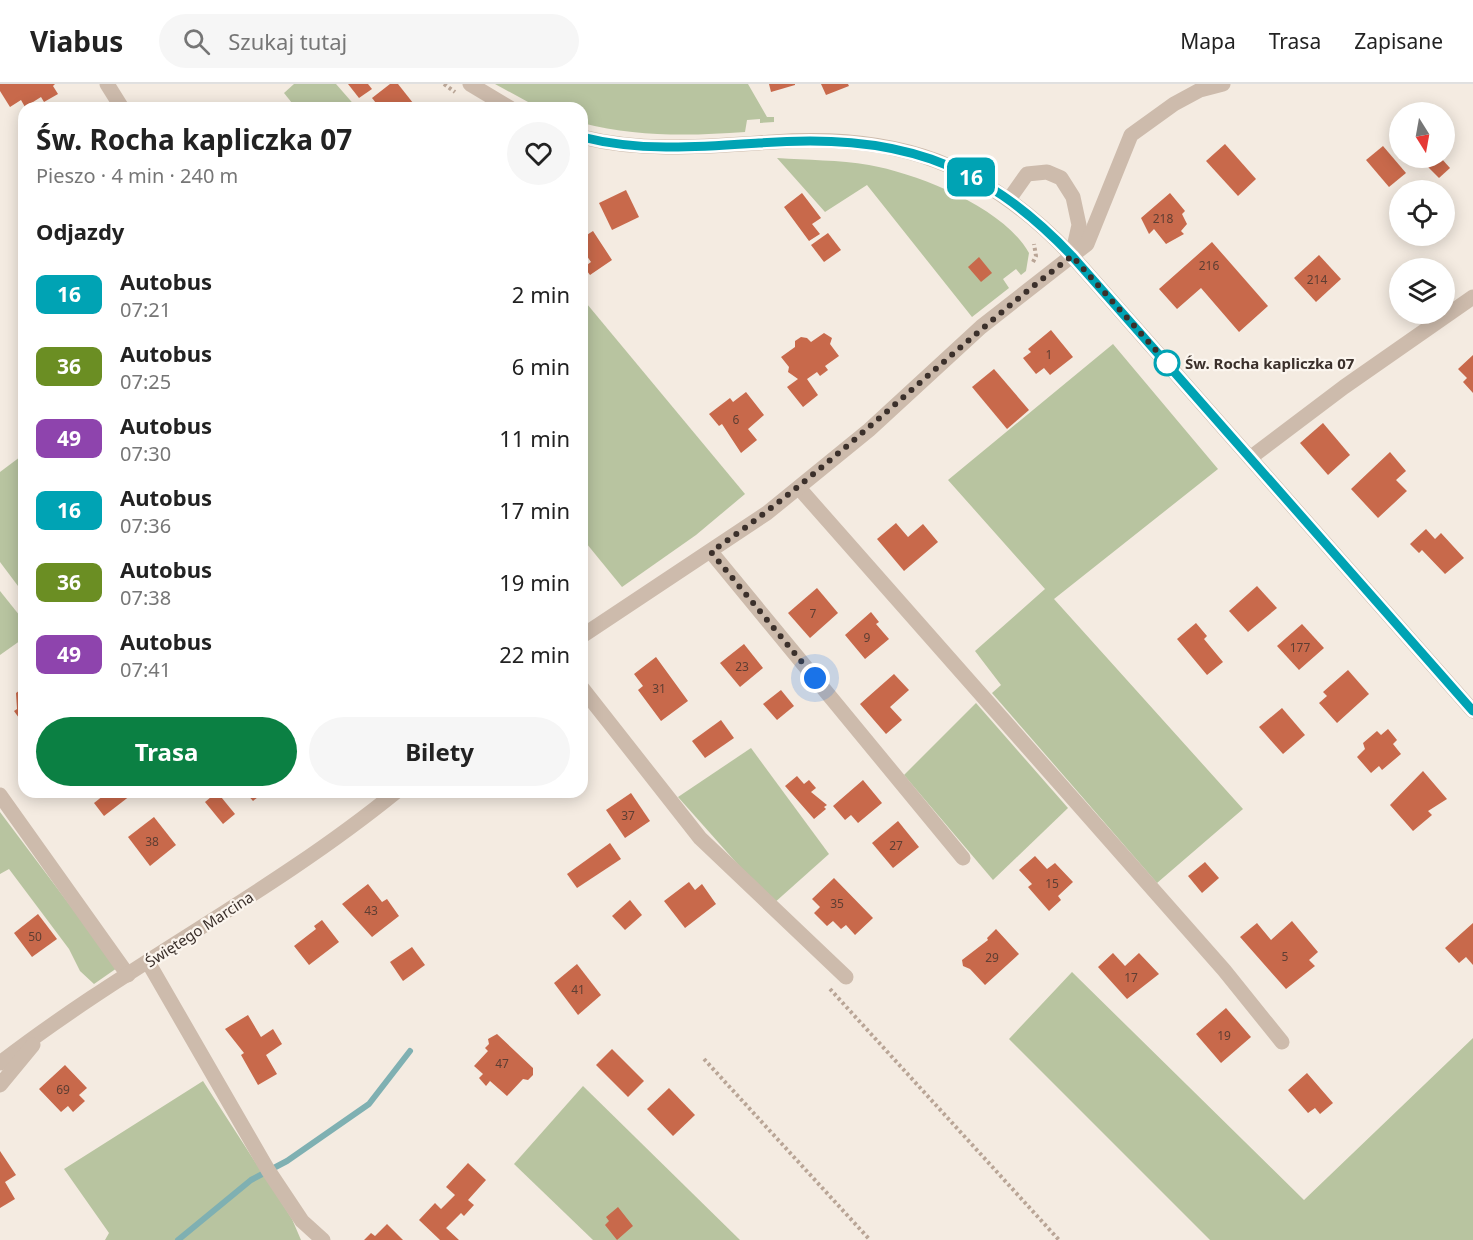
<!DOCTYPE html>
<html lang="pl">
<meta charset="utf-8">
<style>
:root{--surface:#fff;--page:#f6f6f6;--text:#222;--muted:#767676;--line:#e0e0e0;--accent:#0b8043}
body{margin:0;font-family:"Noto Sans",sans-serif;background:var(--page);color:var(--text);height:100vh;display:flex;flex-direction:column;font-size:22px;white-space:nowrap}
*{box-sizing:border-box;margin:0}
p{font-size:20px;color:var(--muted)}
.icon{flex:none;width:33px;height:33px;fill:none;stroke:currentColor;stroke-width:2;stroke-linecap:round;stroke-linejoin:round}
.map{position:relative;flex:1;overflow:hidden}
.details{position:absolute;left:18px;top:18px;width:570px;height:696px;display:flex;flex-direction:column;background:var(--surface);border-radius:18px;box-shadow:0 3px 15px #0003}
.details>*{flex:none}
.badge{padding:0 12px;border-radius:9px;font-size:21px;line-height:39px}
.needle{width:39px;rotate:169deg}
.tools{position:absolute;left:1389px;top:18px;display:grid;gap:12px}
.tools a{display:grid;place-items:center;width:66px;height:66px;border-radius:50%;background:var(--surface);box-shadow:0 3px 15px #0003;font-size:30px}
.you{position:absolute;width:30px;height:30px;margin:-15px;border:4px solid #fff;border-radius:50%;background:#1a73e8;box-shadow:0 0 0 9px #1a73e833}
.map>.badge{position:absolute;translate:-50% -50%;box-shadow:0 0 0 3px #fff}
h2{padding:0 18px;font-size:22px;line-height:54px}
.round{display:grid;place-items:center;flex:none;width:63px;height:63px;border-radius:32px;background:var(--page)}
.overview{display:flex;align-items:center;justify-content:space-between;height:102px;padding:0 18px}
h1{font-size:28px;font-weight:700;line-height:45px}
.cta{display:flex;gap:12px;margin-top:auto;padding:12px 18px}
.cta a{flex:1;height:69px;border-radius:36px;background:var(--accent);color:#fff;font-size:24px;font-weight:700;line-height:69px;text-align:center}
.cta a+a{background:var(--page);color:var(--text)}
ul{padding:0;list-style:none}
li{display:flex;align-items:center;gap:18px;height:72px;padding:0 18px}
li div{flex:1}
li b{display:block;font-size:22px}
li em{font-style:normal}
li .badge{min-width:66px;font-weight:700;text-align:center}
header{display:flex;align-items:center;gap:36px;box-sizing:border-box;height:84px;padding:0 30px;background:var(--surface);border-bottom:2px solid var(--line)}
header strong{font-size:28px}
nav{display:flex;gap:33px;margin-inline-start:auto;font-size:21px}
.search{width:420px;height:54px;background:var(--page);display:flex;align-items:center;gap:15px;box-sizing:border-box;padding:0 21px;border-radius:33px;color:var(--muted);font-size:22px}
.map>svg:first-child{display:block}
.green{fill:#b8c4a0}
.lines{fill:none;stroke-linecap:round;stroke-linejoin:round}
.stream{stroke:#7fb0b2;stroke-width:6}
.building{fill:#c8694b}
.path{stroke:#b9a596;stroke-width:4;stroke-dasharray:3 3;stroke-linecap:butt}
.minor{stroke:#cdbbac;stroke-width:15}
.line-casing{stroke:#fff;stroke-width:14}
.line{stroke:#00a3b4;stroke-width:9}
.walk{stroke:#3b302b;stroke-width:6;stroke-dasharray:0 10.8}
.stop-dot{fill:#fff;stroke:#00a3b4;stroke-width:3}
.labels{text-anchor:middle;dominant-baseline:central;stroke-width:4.5;stroke-linejoin:round;paint-order:stroke}
.number-label{font-size:12px;fill:#5e3e33}
.stop-label{font-size:15px;font-weight:bold;fill:#3b302b;stroke:#fbf5ee;text-anchor:start}
.street-label{font-size:15px;fill:#3b302b;stroke:#fbf5ee}
</style>
<header>
<strong>Viabus</strong>
<div class="search"><svg class="icon" aria-label="search" viewBox="0 0 24 24"><circle cx="10" cy="10" r="6"/><path d="M15 15l6 6"/></svg>Szukaj tutaj</div>
<nav><a>Mapa</a><a>Trasa</a><a>Zapisane</a></nav>
</header>
<div class="map">
<svg width="1473" height="1156" viewBox="0 0 1473 1156">
<rect width="100%" height="100%" fill="#f4ebe1"/>
<g class="green">
<path d="M294 0H336L357 24H296L284 9Z"/>
<path d="M495 0H748L767 33H774V38L760 39V35L747 36 745 48C690 52 636 53 582 39V24H539Z"/>
<path d="M777 74C807 76 839 76 869 81 919 90 1003 123 1029 169L1026 187 1021 191 1016 185 1003 195 1009 204 972 233 867 101 825 128Z"/>
<path d="M582 214 745 410 696 451 622 503 582 454Z"/>
<path d="M1113 260 1218 385 1054 515 1243 725 1157 799 992 609 1001 601 975 567 1045 505 948 396Z"/>
<path d="M24 370V510L0 478V388Z"/>
<path d="M0 507 24 537V554L0 571Z"/>
<path d="M976 619 1068 724 993 796 904 691Z"/>
<path d="M751 664 829 770 773 820 678 713Z"/>
<path d="M0 728 117 884 94 900 80 887 69 865 9 785 0 790Z"/>
<path d="M1072 888 1304 1116 1473 954V1156H1210L1009 955Z"/>
<path d="M203 997 292 1135 301 1156H105L109 1149 64 1085Z"/>
<path d="M583 1002 740 1156H593L514 1080Z"/>
</g>
<g class="lines">
<path class="stream" d="M178 1156 251 1096 287 1077 369 1020 410 967"/>
</g>
<g class="building">
<path d="M0 0H55L53 2 58 10 44 18 41 13 25 23 21 16 10 23 0 7Z"/>
<path d="M348 0H368L372 5 359 14Z"/>
<path d="M390 0H398L417 24H380L372 14Z"/>
<path d="M769 0H795V1L771 8Z"/>
<path d="M821 0H848L849 2 826 11Z"/>
<path d="M1225 60 1256 95 1238 112 1206 77Z"/>
<path d="M1383 62 1406 89 1389 103 1366 76Z"/>
<path d="M1419 74H1441L1450 84 1439 94Z"/>
<path d="M626 106 639 133 612 146 599 119Z"/>
<path d="M802 109 821 134 812 140 820 150 809 157 784 123Z"/>
<path d="M1170 109 1185 127 1182 130 1187 140 1181 147 1184 150 1166 160 1154 145 1149 150 1141 134Z"/>
<path d="M593 147 612 176 590 191 584 183 591 178 582 165V154Z"/>
<path d="M828 149 841 166 824 178 811 161Z"/>
<path d="M1212 158 1268 222 1239 248 1201 204 1177 225 1159 205Z"/>
<path d="M1319 171 1341 195 1316 218 1294 194Z"/>
<path d="M979 173 992 189 981 198 968 183Z"/>
<path d="M1051 246 1073 273 1050 291 1044 284 1036 290 1023 274 1031 268 1028 265Z"/>
<path d="M824 249 832 254 830 260 839 272 825 282 828 286 820 292 817 288 807 295 818 311 803 323 787 303 798 295 788 288 789 283 781 273 795 263V257L801 253 807 254 811 258Z"/>
<path d="M1473 271V309L1463 298 1467 294 1458 285Z"/>
<path d="M994 285 1029 326 1007 345 972 303Z"/>
<path d="M746 308 764 331 748 345 757 356 741 369 722 340 719 342 709 330 730 314 733 318Z"/>
<path d="M1323 339 1350 371 1328 391 1300 359Z"/>
<path d="M1390 368 1406 387 1396 396 1407 407 1378 434 1351 405Z"/>
<path d="M896 439 908 453 923 440 938 458 904 487 877 455Z"/>
<path d="M1426 445 1435 455 1441 449 1464 474 1445 490 1422 466 1419 469 1410 460Z"/>
<path d="M1257 502 1277 524 1248 548 1229 527Z"/>
<path d="M817 504 838 529 810 554 788 529Z"/>
<path d="M871 528 879 538 876 540 889 555 865 575 845 551Z"/>
<path d="M1196 539 1207 552 1204 555 1223 578 1207 591 1177 555Z"/>
<path d="M1302 540 1324 564 1299 586 1277 562Z"/>
<path d="M744 560 763 584 740 603 720 579Z"/>
<path d="M656 573 688 617 661 637 638 606 643 602 634 590Z"/>
<path d="M1348 586 1369 610 1337 639 1319 619 1327 612 1323 608Z"/>
<path d="M894 590 909 606 890 623 902 636 886 650 860 620Z"/>
<path d="M24 603V641L14 627 17 625 16 609Z"/>
<path d="M781 606 794 622 777 636 763 620Z"/>
<path d="M1282 624 1305 651 1283 670 1259 643Z"/>
<path d="M721 636 734 654 705 674 692 657Z"/>
<path d="M1388 645 1397 656 1393 660 1401 670 1382 686 1379 682 1371 689 1357 673 1365 665 1363 659 1377 647 1381 651Z"/>
<path d="M1423 687 1447 715 1428 727 1432 731 1413 747 1390 721Z"/>
<path d="M797 692 804 700 809 696 816 704 811 708 827 721 824 723 826 725 814 735 785 702Z"/>
<path d="M863 696 882 719 858 739 851 731 845 736 833 722Z"/>
<path d="M108 708H135L104 732 94 719Z"/>
<path d="M217 708 235 730 223 740 205 718Z"/>
<path d="M245 708H264L253 717Z"/>
<path d="M631 709 650 737 625 754 606 726Z"/>
<path d="M154 733 176 761 150 782 128 753Z"/>
<path d="M898 737 919 763 893 784 872 759Z"/>
<path d="M610 759 621 775 577 804 567 790Z"/>
<path d="M1035 772 1047 785 1055 779 1073 798 1058 812 1061 816 1049 827 1028 803 1032 800 1019 786Z"/>
<path d="M1205 778 1219 794 1202 809 1188 792Z"/>
<path d="M834 794 873 834 855 851 846 841 841 845 833 837 827 842 814 829 820 823 812 815Z"/>
<path d="M689 798 695 806 702 800 716 820 685 844 664 817Z"/>
<path d="M368 800 382 818 387 815 399 832 372 853 342 820Z"/>
<path d="M630 816 642 831 625 846 612 832Z"/>
<path d="M38 830 57 855 32 873 14 849Z"/>
<path d="M322 836 339 858 309 881 294 862 316 845 314 842Z"/>
<path d="M1292 837 1318 868 1309 876 1315 882 1286 905 1240 853 1257 839 1271 856Z"/>
<path d="M1473 839V881L1466 873 1459 879 1445 864Z"/>
<path d="M996 845 1019 870 985 901 970 885 963 882 962 876 988 856 987 854Z"/>
<path d="M412 863 425 881 403 897 390 878Z"/>
<path d="M1113 869 1125 882 1139 869 1159 890 1127 915 1098 883Z"/>
<path d="M577 880 601 911 578 931 554 899Z"/>
<path d="M1226 924 1251 953 1221 979 1196 950Z"/>
<path d="M248 931 261 953 273 945 282 960 266 971 277 990 258 1001 241 971 244 969 225 945Z"/>
<path d="M497 950 533 984V991L528 996 523 995 507 1012 490 997 486 1002 479 994 483 990 474 982 488 967 485 964 489 960 488 955Z"/>
<path d="M612 965 644 997 628 1013 596 981Z"/>
<path d="M65 981 87 1004 79 1011 85 1017 73 1028 68 1022 61 1028 39 1005Z"/>
<path d="M1307 989 1333 1019 1320 1030 1315 1024 1308 1029 1288 1006Z"/>
<path d="M669 1004 695 1031 673 1052 647 1025Z"/>
<path d="M0 1067 16 1091 5 1098 15 1115 0 1124Z"/>
<path d="M468 1079 486 1096 468 1116 474 1121 464 1132 461 1129 446 1144 459 1156H440L419 1136 435 1119 441 1125 455 1111 446 1103Z"/>
<path d="M618 1123 633 1142 617 1156 605 1141 609 1137 606 1133Z"/>
<path d="M387 1140 403 1156H364L371 1149 375 1152Z"/>
</g>
<g class="lines">
<g class="path">
<path d="M444 0 455 8"/>
<path d="M1033 178 1036 172 1034 160"/>
<path d="M830 905 1059 1156"/>
<path d="M704 975 870 1156"/>
</g>
<g class="minor">
<path d="M107 0 122 24"/>
<path d="M470 0 510 24"/>
<path d="M582 53C645 69 709 62 773 58 899 49 985 80 1072 172L1473 627"/>
<path d="M1010 114 1027 90 1047 88 1061 94 1073 113 1079 141 1072 172"/>
<path d="M1250 374 1344 303 1473 213"/>
<path d="M799 404 1224 886 1282 958"/>
<path d="M711 468 963 774"/>
<path d="M582 552 767 429 869 346 981 243 1087 160 1131 51 1174 20 1200 6 1223 0"/>
<path d="M582 604 700 754 846 893"/>
<path d="M0 711 128 891"/>
<path d="M148 878 268 1086 302 1137 323 1156"/>
<path d="M0 979C127 881 272 809 396 708"/>
<path d="M0 1001 33 961"/>
</g>
</g>
<g class="lines">
<g class="line-casing">
<path id="line" d="M582 53C640 68 700 63 759 59 893 49 979 74 1072 172L1473 627"/>
</g>
<use href="#line" class="line"/>
<path class="walk" d="M815 594 711 468C840 379 948 266 1072 172L1169 281 1167 279"/>
</g>
<circle class="stop-dot" cx="1167" cy="279" r="12"/>
<g class="labels">
<g class="number-label">
<text x="1163" y="134">218</text>
<text x="1209" y="181">216</text>
<text x="1317" y="195">214</text>
<text x="1049" y="270">1</text>
<text x="736" y="335">6</text>
<text x="813" y="529">7</text>
<text x="867" y="553">9</text>
<text x="1300" y="563">177</text>
<text x="742" y="582">23</text>
<text x="659" y="604">31</text>
<text x="628" y="731">37</text>
<text x="152" y="757">38</text>
<text x="896" y="761">27</text>
<text x="1052" y="799">15</text>
<text x="837" y="819">35</text>
<text x="371" y="826">43</text>
<text x="35" y="852">50</text>
<text x="1285" y="872">5</text>
<text x="992" y="873">29</text>
<text x="1131" y="893">17</text>
<text x="578" y="905">41</text>
<text x="1224" y="951">19</text>
<text x="502" y="979">47</text>
<text x="63" y="1005">69</text>
</g>
<g class="stop-label">
<text x="1185" y="279">Św. Rocha kapliczka 07</text>
</g>
<g class="street-label">
<text transform="translate(199 845) rotate(-33)">Świętego Marcina</text>
</g>
</g>
</svg>
<div class="tools">
<a><svg class="needle" viewBox="-14 -14 28 28"><path d="M0-13l5 13h-10z" fill="#e53935"/><path d="M0 13l5-13h-10z" fill="#767676"/></svg></a>
<a><svg class="icon" aria-label="locate" viewBox="0 0 24 24"><circle cx="12" cy="12" r="6"/><path d="M12 2v4M12 18v4M2 12h4M18 12h4"/></svg></a>
<a><svg class="icon" aria-label="layers" viewBox="0 0 24 24"><path d="M12 4l9 5-9 5-9-5zM3 14l9 5 9-5"/></svg></a>
</div>
<div class="you" style="left:815px;top:594px"></div>
<b class="badge" style="left:971px;top:93px;background:#00a3b4;color:#fff">16</b>
<section class="details">
<div class="overview"><div><h1>Św. Rocha kapliczka 07</h1><p>Pieszo · 4 min · 240 m</p></div><a class="round"><svg class="icon" aria-label="heart" viewBox="0 0 24 24"><path d="M12 20l-8-8c-3-5 5-10 8-4 3-6 11-1 8 4z"/></svg></a></div>
<h2>Odjazdy</h2>
<ul>
<li><span class="badge" style="background:#00a3b4;color:#fff">16</span><div><b>Autobus</b><p>07:21</p></div><em>2 min</em></li>
<li><span class="badge" style="background:#6b8e23;color:#fff">36</span><div><b>Autobus</b><p>07:25</p></div><em>6 min</em></li>
<li><span class="badge" style="background:#8e44ad;color:#fff">49</span><div><b>Autobus</b><p>07:30</p></div><em>11 min</em></li>
<li><span class="badge" style="background:#00a3b4;color:#fff">16</span><div><b>Autobus</b><p>07:36</p></div><em>17 min</em></li>
<li><span class="badge" style="background:#6b8e23;color:#fff">36</span><div><b>Autobus</b><p>07:38</p></div><em>19 min</em></li>
<li><span class="badge" style="background:#8e44ad;color:#fff">49</span><div><b>Autobus</b><p>07:41</p></div><em>22 min</em></li>
</ul>
<div class="cta"><a>Trasa</a><a>Bilety</a></div>
</section>
</div>
